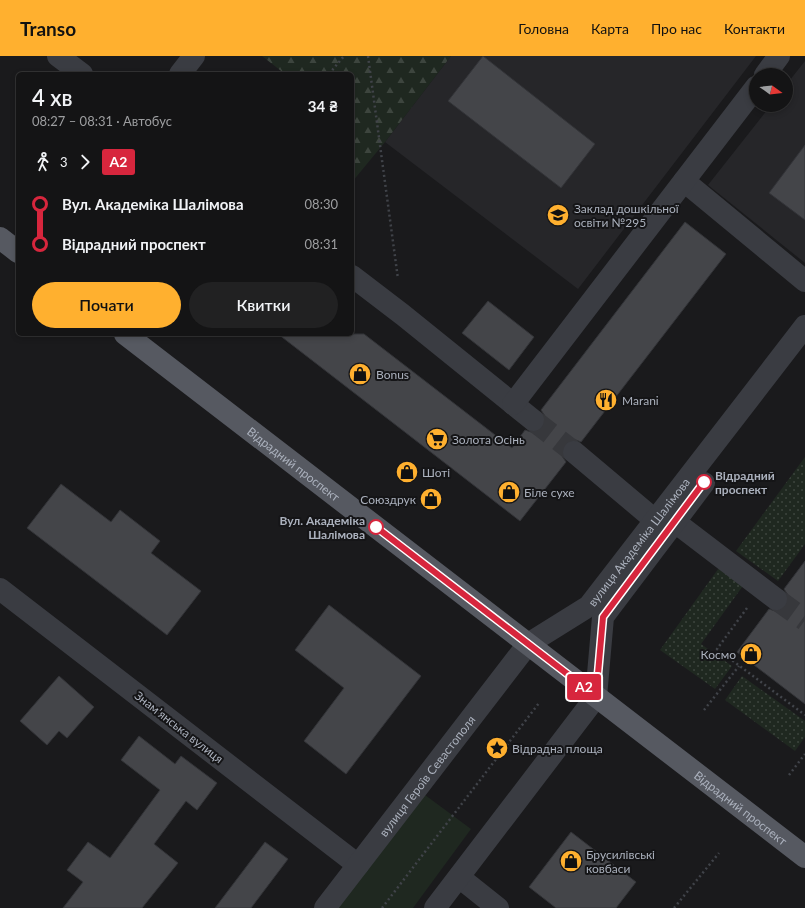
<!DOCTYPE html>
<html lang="uk">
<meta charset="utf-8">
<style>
:root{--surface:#141415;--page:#212122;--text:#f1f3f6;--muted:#9d9ea0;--line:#333334;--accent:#ffb02f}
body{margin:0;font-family:Lato,sans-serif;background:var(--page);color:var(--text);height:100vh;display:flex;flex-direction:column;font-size:15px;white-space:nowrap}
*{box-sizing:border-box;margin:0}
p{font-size:13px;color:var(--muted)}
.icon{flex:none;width:22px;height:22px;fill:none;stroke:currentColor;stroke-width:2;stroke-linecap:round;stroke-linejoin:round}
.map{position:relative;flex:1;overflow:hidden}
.panel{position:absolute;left:16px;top:16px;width:338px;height:264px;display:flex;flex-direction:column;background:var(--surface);border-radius:6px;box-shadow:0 2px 6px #0003,0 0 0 1px var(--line)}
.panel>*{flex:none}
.badge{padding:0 8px;border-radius:3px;font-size:14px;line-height:26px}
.needle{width:26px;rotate:105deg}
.tools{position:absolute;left:749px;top:12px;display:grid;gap:8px}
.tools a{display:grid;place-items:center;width:44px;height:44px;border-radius:50%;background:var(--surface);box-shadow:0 2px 6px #0003,0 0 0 1px var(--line);font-size:20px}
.map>.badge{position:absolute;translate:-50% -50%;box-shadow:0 0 0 2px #fff}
.legs{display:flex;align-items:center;gap:6px;height:44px;padding:0 16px;font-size:13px}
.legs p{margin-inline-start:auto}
.overview{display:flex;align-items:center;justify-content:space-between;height:68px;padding:0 16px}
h1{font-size:22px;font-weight:600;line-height:30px}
.cta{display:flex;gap:8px;margin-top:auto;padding:8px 16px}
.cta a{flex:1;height:46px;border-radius:24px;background:var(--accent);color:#111;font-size:16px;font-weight:600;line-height:46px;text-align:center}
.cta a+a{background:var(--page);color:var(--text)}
ul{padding:0 16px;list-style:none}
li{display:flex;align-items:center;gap:14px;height:40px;font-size:15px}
li i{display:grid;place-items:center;width:6px;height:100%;margin:0 5px;background:currentColor}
li i::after{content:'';width:10px;height:10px;margin:-5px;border:3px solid;border-radius:50%;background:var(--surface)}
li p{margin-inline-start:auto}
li:first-child i{background:linear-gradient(#0000 50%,currentColor 0)}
li:last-child i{background:linear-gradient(currentColor 50%,#0000 0)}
header{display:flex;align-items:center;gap:24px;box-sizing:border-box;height:56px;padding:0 20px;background:var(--accent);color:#111}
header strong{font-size:19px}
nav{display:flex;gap:22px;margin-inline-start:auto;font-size:14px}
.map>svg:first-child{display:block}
.built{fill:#262629}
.grass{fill:url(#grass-dots)}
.forest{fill:url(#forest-firs)}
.green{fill:#1f2820}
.building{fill:#444549;stroke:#333438}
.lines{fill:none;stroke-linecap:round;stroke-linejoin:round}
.minor-tunnel{stroke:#37383c;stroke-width:22;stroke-dasharray:22 11;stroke-linecap:butt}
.path{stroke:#404349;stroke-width:2.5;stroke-dasharray:2 3;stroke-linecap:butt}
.minor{stroke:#3a3c42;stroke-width:22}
.major{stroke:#565961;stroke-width:22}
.line-1-casing{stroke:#fff;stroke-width:9}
.line-1{stroke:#d7263d;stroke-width:6}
.stop-1-dot{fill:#fff;stroke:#d7263d;stroke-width:2}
.labels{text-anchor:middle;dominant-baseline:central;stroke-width:4;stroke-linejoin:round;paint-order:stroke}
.poi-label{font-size:12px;fill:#abb1bd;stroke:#151517;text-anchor:start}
.street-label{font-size:12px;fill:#abb1bd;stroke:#151517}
.stop-label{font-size:12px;font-weight:bold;fill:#abb1bd;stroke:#151517;text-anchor:start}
</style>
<header>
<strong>Transo</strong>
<nav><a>Головна</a><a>Карта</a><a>Про нас</a><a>Контакти</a></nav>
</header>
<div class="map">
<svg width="805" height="852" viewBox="0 0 805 852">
<defs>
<pattern id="grass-dots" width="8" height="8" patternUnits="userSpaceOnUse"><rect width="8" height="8" fill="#1f2820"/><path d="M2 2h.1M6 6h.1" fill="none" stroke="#3d453e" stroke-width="1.8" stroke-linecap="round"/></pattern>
<pattern id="forest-firs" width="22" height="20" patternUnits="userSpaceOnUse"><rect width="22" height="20" fill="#1f2820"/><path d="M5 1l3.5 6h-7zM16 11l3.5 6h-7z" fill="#3d453e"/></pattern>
</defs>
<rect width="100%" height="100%" fill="#1a1a1c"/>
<g class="built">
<path d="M451 0H756L578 233 385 86Z"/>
<path d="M805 5V207L708 129 771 49H786V29Z"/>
</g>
<g class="grass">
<path d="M805 401V488L778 525 736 495Z"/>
<path d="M721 509 745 527 701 588 732 610 715 633 660 594Z"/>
<path d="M742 620 805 665V681L795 695 725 644Z"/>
</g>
<path class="forest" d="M262 0H451L385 86 352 126V18H285Z"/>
<path class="green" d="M421 736 471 773 413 852H333Z"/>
<g class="building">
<path d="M483 0 595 88 561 132 448 45Z"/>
<path d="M805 89V164L769 137Z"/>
<path d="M685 166 726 198 581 386 576 384H570L564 388 562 393V400L566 406 520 465 278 278H364L512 392 525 374 531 376H537L543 372 545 366V360L541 354Z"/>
<path d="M488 245 534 281 509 314 462 277Z"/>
<path d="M61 428 111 466 120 454 160 485 151 497 201 535 167 579 27 472Z"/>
<path d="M805 505V648L737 596 769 553 775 555H780L786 550 788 544V539L784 533Z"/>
<path d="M329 549 421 620 346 718 304 685 344 632 295 594Z"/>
<path d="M59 620 94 651 67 682 59 675 47 689 20 665Z"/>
<path d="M139 680 175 708 181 700 217 727 197 754 186 745 154 788 178 807 142 852H63L83 826 67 814 88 786 110 802 160 734 121 704Z"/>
<path d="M571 776 636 826 616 852H556L529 831Z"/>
<path d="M265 786 288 803 251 852H215Z"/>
</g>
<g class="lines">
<g class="minor-tunnel">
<path d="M533 364 574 396"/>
<path d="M776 543 805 564"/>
</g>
<g class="path">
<path d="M368 0 398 223"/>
<path d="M329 18 344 0"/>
<path d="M747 552 717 593 805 659"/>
<path d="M704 654 739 610"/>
<path d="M789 719 805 698"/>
<path d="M382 852 539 647"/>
<path d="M674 852 719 797"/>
</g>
<g class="minor">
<path d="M58 0 82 18"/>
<path d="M180 18 194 0"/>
<path d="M765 19 779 0"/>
<path d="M684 125 805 225"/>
<path d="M352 220 403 259 533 364"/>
<path d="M513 348 756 31"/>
<path d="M574 396 656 465"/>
<path d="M675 466 776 543"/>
<path d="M0 533 358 809"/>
<path d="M459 821 498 852"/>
<path id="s1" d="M325 852 528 588 589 550 805 270"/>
<path d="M435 852 596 641 603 561 704 427"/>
</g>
<g class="major">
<path d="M0 182 18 196"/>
<path id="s2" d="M125 278 805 801"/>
</g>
</g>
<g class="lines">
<g class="line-1-casing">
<path id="line-1" d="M376 471 596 640 603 561 704 426"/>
</g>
<use href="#line-1" class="line-1"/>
</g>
<defs>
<g id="school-disc" transform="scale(1.15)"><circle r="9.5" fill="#ffb02f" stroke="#151517"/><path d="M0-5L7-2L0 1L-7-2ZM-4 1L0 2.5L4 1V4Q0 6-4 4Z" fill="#111"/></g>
<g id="shop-disc" transform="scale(1.15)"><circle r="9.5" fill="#ffb02f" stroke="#151517"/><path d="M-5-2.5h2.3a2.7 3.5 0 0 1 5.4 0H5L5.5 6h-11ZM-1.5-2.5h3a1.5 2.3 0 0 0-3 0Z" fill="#111"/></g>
<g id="restaurant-disc" transform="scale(1.15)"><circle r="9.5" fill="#ffb02f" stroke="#151517"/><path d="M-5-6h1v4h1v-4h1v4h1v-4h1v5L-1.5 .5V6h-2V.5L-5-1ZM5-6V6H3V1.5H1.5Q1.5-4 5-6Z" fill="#111"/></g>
<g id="supermarket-disc" transform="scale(1.15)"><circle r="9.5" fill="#ffb02f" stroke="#151517"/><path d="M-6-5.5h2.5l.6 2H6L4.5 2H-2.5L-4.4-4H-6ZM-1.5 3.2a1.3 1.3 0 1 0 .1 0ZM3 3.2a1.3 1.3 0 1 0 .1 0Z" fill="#111"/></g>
<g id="sight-disc" transform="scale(1.15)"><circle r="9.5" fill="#ffb02f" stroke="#151517"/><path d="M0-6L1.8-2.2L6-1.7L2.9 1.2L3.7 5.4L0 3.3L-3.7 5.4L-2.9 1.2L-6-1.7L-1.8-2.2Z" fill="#111"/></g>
</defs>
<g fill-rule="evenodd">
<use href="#school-disc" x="558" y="159"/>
<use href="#shop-disc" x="360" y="318"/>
<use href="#restaurant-disc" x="606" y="344"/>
<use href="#supermarket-disc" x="437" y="383"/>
<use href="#shop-disc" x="407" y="416"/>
<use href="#shop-disc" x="509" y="436"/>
<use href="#shop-disc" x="431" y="443"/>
<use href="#shop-disc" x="751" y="598"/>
<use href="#sight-disc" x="497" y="692"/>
<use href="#shop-disc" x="571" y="805"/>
</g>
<g class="stop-1-dot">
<circle cx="704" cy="426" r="7"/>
<circle cx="376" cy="471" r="7"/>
</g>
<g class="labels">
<g class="poi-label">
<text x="574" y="152">Заклад дошкільної<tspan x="574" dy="14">освіти №295</tspan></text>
<text x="376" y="318">Bonus</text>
<text x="622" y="344">Marani</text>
<text x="452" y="383">Золота Осінь</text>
<text x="422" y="416">Шоті</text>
<text x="524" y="436">Біле сухе</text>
<text x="416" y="443" text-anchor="end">Союздрук</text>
<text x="736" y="598" text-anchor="end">Космо</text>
<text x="512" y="692">Відрадна площа</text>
<text x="586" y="798">Брусилівські<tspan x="586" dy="14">ковбаси</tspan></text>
</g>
<g class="street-label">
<text stroke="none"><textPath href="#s2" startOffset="213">Відрадний проспект</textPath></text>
<text stroke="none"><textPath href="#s1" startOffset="486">вулиця Академіка Шалімова</textPath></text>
<text transform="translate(179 671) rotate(38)">Знамʼянська вулиця</text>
<text stroke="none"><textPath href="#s1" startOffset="167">вулиця Героїв Севастополя</textPath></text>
<text stroke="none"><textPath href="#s2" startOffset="777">Відрадний проспект</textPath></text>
</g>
<g class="stop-label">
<text x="715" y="419">Відрадний<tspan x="715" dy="14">проспект</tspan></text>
<text x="365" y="464" text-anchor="end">Вул. Академіка<tspan x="365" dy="14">Шалімова</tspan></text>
</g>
</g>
</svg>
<div class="tools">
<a><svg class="needle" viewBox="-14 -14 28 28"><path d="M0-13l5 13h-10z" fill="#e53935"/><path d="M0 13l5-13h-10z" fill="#9d9ea0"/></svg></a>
</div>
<b class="badge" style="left:584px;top:631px;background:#d7263d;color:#fff">А2</b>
<section class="panel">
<div class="overview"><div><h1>4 хв</h1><p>08:27 – 08:31 · Автобус</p></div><b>34 ₴</b></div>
<div class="legs"><svg class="icon" aria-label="walk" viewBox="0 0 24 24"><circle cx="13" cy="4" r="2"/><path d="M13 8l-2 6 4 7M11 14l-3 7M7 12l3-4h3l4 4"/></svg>3<svg class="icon" aria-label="forward" viewBox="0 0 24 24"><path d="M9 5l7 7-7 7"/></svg><b class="badge" style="background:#d7263d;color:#fff">А2</b></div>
<ul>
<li><i style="color:#d7263d"></i><b>Вул. Академіка Шалімова</b><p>08:30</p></li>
<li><i style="color:#d7263d"></i><b>Відрадний проспект</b><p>08:31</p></li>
</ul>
<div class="cta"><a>Почати</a><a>Квитки</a></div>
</section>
</div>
